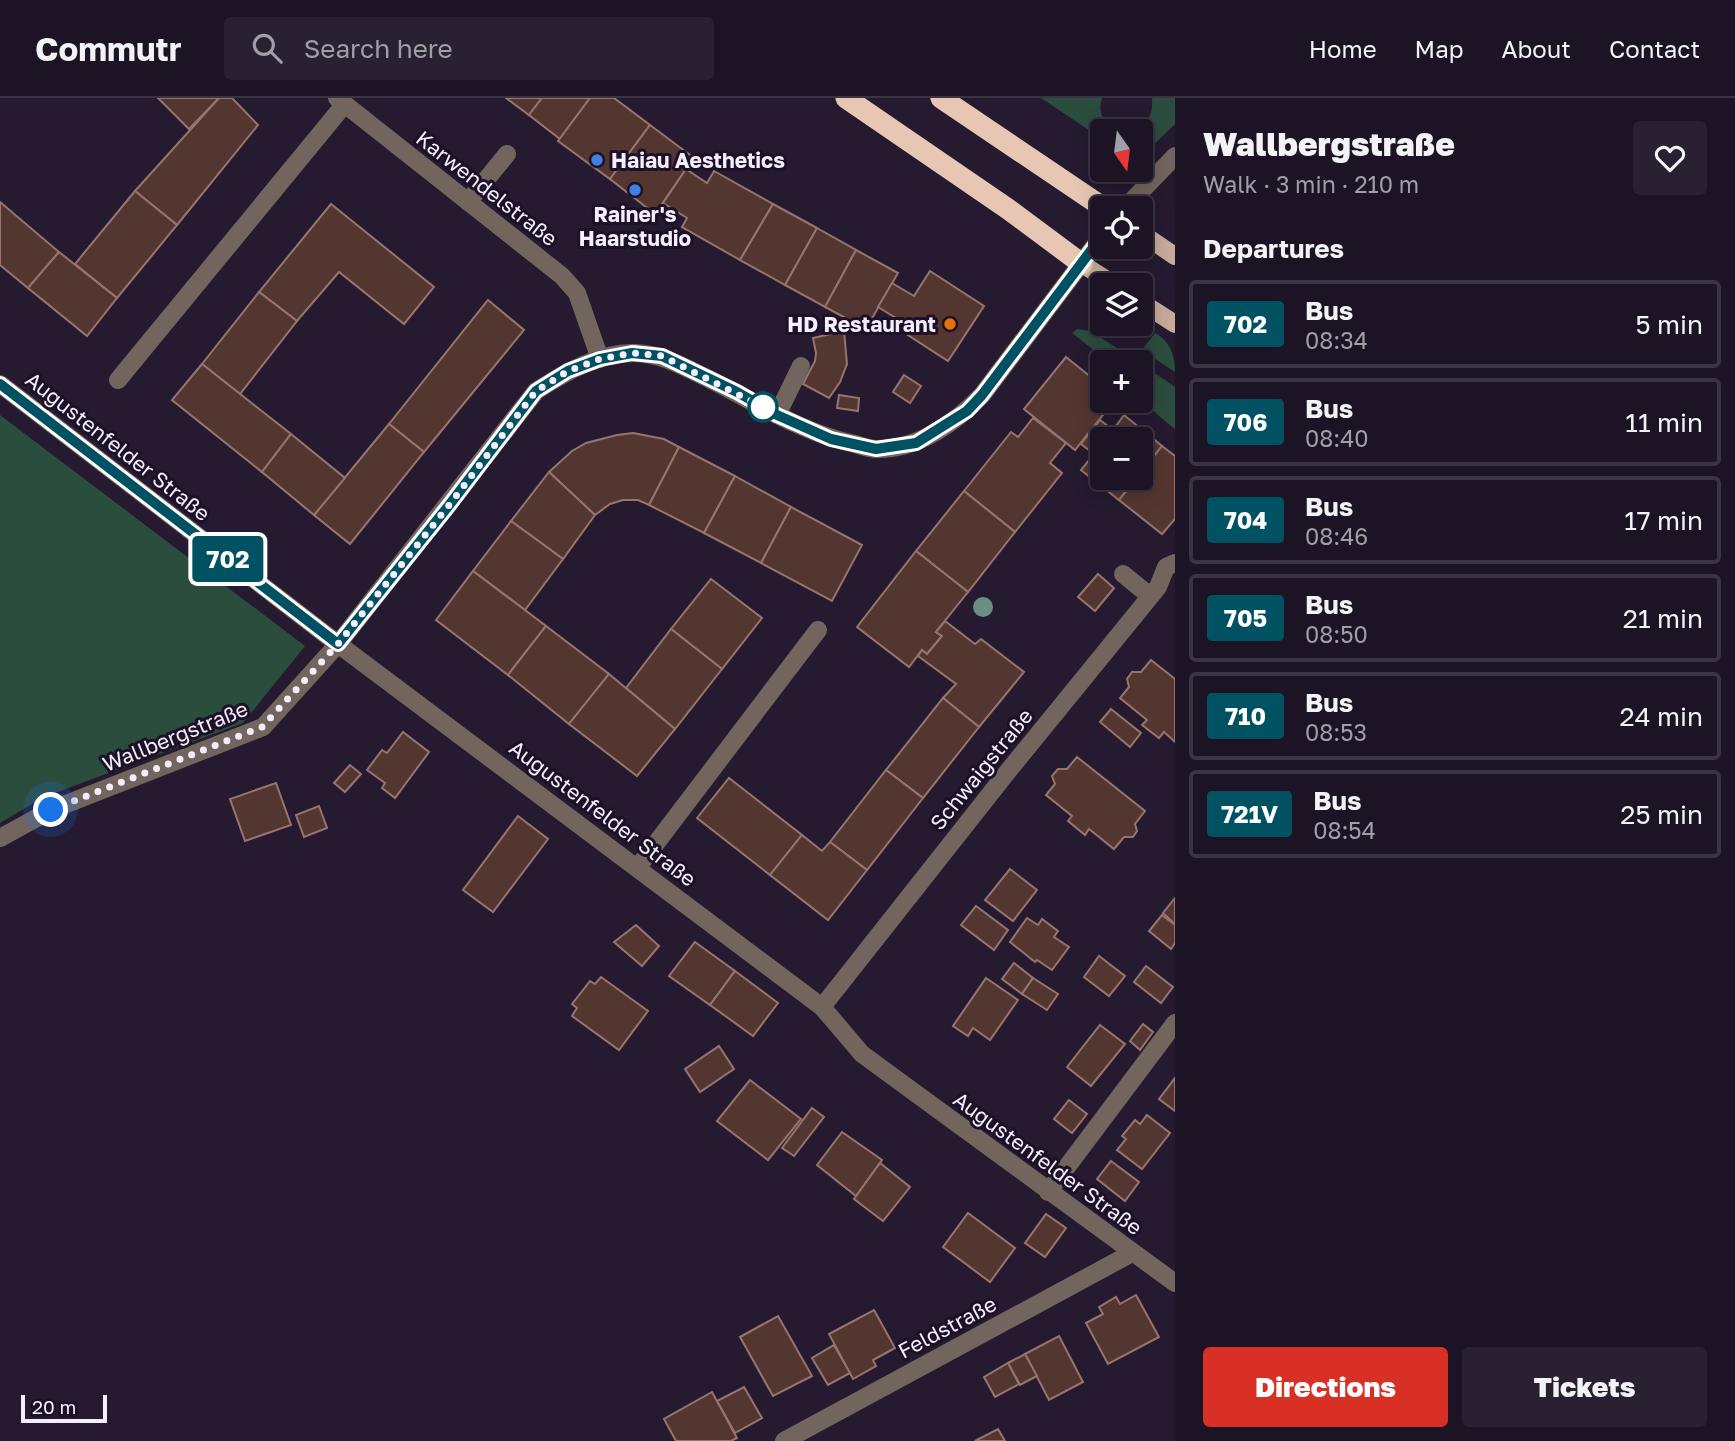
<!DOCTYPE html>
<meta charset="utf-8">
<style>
:root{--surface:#1c1424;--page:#292131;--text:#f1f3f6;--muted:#a09ea6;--line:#3a3341;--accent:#d93025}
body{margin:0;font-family:"Golos Text",sans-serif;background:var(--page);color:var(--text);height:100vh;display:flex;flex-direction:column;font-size:26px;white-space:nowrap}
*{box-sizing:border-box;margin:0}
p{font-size:23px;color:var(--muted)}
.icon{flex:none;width:38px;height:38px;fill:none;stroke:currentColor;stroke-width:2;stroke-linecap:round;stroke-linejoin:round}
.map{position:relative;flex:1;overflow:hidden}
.sheet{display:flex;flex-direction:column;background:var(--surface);width:560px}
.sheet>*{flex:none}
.badge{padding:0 14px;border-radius:5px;font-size:24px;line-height:46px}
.needle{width:46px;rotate:166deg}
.tools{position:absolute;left:1090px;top:21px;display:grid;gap:14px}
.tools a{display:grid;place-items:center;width:63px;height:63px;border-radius:7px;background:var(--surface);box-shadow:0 4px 18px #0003,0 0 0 2px var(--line);font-size:35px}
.scale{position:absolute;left:21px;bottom:18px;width:86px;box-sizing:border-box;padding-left:7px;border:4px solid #f5eefe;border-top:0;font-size:19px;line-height:24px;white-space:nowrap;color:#f5eefe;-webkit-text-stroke:5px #1c1126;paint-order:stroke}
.you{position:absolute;width:35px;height:35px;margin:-18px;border:5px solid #fff;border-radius:50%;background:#1a73e8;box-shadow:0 0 0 10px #1a73e833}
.map>.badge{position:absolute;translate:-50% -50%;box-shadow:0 0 0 4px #fff}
h2{padding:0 28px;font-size:26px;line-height:63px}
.round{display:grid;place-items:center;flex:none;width:74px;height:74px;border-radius:7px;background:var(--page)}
.headline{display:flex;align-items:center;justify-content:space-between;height:119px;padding:0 28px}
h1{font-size:33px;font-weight:800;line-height:52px}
.button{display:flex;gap:14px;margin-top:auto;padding:14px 28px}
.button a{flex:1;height:80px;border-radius:7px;background:var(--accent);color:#fff;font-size:28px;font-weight:800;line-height:80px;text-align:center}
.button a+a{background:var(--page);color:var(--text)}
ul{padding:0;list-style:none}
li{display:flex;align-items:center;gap:21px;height:88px;margin:0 14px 10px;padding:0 14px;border:4px solid var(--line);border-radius:7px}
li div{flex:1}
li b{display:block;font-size:26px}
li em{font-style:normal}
li .badge{min-width:77px;font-weight:700;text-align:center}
header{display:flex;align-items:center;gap:42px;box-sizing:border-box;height:98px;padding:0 35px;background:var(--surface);border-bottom:2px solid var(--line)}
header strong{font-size:33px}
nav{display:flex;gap:38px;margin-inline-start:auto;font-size:24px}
.search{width:490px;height:63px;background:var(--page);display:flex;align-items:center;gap:18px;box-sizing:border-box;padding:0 24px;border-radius:7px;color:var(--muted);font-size:26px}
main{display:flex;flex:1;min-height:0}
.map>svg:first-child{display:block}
.green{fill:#2b4d3e}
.building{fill:#543630;stroke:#97756e;stroke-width:2}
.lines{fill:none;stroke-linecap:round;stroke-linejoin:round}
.minor{stroke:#72655d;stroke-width:18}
.major{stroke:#c6ab9b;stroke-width:18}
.highway{stroke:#e7c7b4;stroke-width:21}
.tree{fill:#698f85}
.line-casing{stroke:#fff;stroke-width:16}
.line{stroke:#005262;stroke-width:10}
.walk{stroke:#f5eefe;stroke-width:7;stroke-dasharray:0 12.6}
.shop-dot{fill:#3f7fe0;stroke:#1c1126;stroke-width:2.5}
.food-dot{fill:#e8710a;stroke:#1c1126;stroke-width:2.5}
.stop-dot{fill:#fff;stroke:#005262;stroke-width:3.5}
.labels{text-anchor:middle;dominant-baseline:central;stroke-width:6;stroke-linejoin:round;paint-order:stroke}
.poi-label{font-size:21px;font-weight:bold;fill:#f5eefe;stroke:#1c1126;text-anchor:start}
.street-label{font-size:21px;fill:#f5eefe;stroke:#1c1126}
</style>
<header>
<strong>Commutr</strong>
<div class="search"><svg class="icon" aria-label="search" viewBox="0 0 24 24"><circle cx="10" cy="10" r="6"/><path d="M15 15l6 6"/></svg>Search here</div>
<nav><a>Home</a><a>Map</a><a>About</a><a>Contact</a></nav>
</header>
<main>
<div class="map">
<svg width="1175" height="1343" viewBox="0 0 1175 1343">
<rect width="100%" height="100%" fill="#251a30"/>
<g class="green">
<path d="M1041 0H1102C1097 16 1105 26 1118 33H1102V41Z"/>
<path d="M1152 0H1175V26L1141 59V33H1135C1149 24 1153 16 1152 0Z"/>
<path d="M1077 231 1091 233 1138 264H1109L1072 235Z"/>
<path d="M1155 235C1170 243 1175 258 1175 274L1142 252Z"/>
<path d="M1141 266 1175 289V331C1147 309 1141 303 1141 266Z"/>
<path d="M0 317 305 548 243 625 44 699 0 725Z"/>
</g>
<g class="building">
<path d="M158 0H219L189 31Z"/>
<path d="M219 0H232L258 27 177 127 135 93Z"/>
<path d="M506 0H542L529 17Z"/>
<path d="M542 0H590L560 41 529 17Z"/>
<path d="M590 0H614L650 27 610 81 558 43Z"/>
<path d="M650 27 694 60 655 116 610 81Z"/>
<path d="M686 71 707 85 714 73 773 106 740 162 682 129 687 120 663 105Z"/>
<path d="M135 93 177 127 117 200 75 166Z"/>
<path d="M0 104 59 154 28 190 0 167Z"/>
<path d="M331 106 434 189 404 226 339 174 297 223 259 194Z"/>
<path d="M773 106 817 130 785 187 740 162Z"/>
<path d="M817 130 856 152 825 209 785 187Z"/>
<path d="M856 152 898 175 866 231 825 209Z"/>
<path d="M59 154 117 200 87 238 28 190Z"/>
<path d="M930 173 984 208 948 263 894 228 899 222 878 209 892 185 914 198Z"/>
<path d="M259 194 297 223 240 296 202 266Z"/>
<path d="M488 202 524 232 424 354 389 326Z"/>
<path d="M844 233 847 266 840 284 829 300 803 286 815 263 816 255 813 240Z"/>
<path d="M1066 259 1102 288V303H1114L1075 352 1024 311Z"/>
<path d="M202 266 291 336 262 374 172 302Z"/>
<path d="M904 277 921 288 910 305 893 294Z"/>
<path d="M839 297 859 300 858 313 837 310Z"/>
<path d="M1124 317 1162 348 1141 375V341H1102V380H1137L1119 402 1081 372 1094 356 1081 346 1100 322 1113 332Z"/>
<path d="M1033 320 1066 345 1050 365 1062 375 1015 434 964 393 1011 334 1018 339Z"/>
<path d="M389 326 424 354 350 446 314 417Z"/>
<path d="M633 335 664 341 679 349 649 407 638 402H623L610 406 595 417 549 374 572 353 586 345 617 337Z"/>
<path d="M291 336 345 380 314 417 262 374Z"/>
<path d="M1162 348 1175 358V421L1162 436 1119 402 1137 380H1141V375Z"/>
<path d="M679 349 735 378 704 435 649 407Z"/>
<path d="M549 374 595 417 563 461 511 423Z"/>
<path d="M735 378 791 409 761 465 704 435Z"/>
<path d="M964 393 1015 434 968 494 916 453Z"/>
<path d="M791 409 862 447 832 503 761 465Z"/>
<path d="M511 423 563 461 525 512 473 473Z"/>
<path d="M916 453 968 494 936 534 942 538 927 556 922 552 909 569 857 529Z"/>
<path d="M473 473 546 528 508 577 436 522Z"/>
<path d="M1098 476 1114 490 1095 513 1078 499Z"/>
<path d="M711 481 762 520 722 571 671 531Z"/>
<path d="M945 523 975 546 981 541 1024 574 979 629 943 600 956 586 918 558 922 552 927 556 942 538 936 534Z"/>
<path d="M546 528 609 576 569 626 508 577Z"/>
<path d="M671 531 722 571 675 631 626 590Z"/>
<path d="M1151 562 1175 581V644L1164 634 1159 640 1142 627 1147 622 1120 600 1129 589 1127 581 1132 574H1141Z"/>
<path d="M609 576 675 631 637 678 569 626Z"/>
<path d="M943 600 979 629 923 700 886 672Z"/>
<path d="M1111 611 1141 635 1130 649 1100 624Z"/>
<path d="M403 634 429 654 395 700 382 690 385 685 367 672 382 652 387 655Z"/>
<path d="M1077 659 1145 713 1135 726 1137 733 1133 739H1124L1114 751 1089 731 1085 737 1068 723 1072 718 1046 697 1055 686 1052 678 1058 671H1067Z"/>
<path d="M350 667 361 676 345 694 334 685Z"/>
<path d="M886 672 923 700 867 772 830 744Z"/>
<path d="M729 680 802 737 770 777 697 720Z"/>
<path d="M276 685 291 727 245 743 230 701Z"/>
<path d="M319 708 327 730 304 739 296 717Z"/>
<path d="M518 718 548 741 493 814 463 792Z"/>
<path d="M802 737 822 753 830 744 867 772 828 822 770 777Z"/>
<path d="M1010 771 1037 792 1013 823 985 802Z"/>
<path d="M1175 800V826L1163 815Z"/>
<path d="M976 808 1008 832 994 852 961 827Z"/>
<path d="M1162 817 1175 827V845L1171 851 1149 833Z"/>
<path d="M1027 820 1038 827 1042 821 1058 833 1054 839 1069 849 1052 872 1037 862 1035 864 1010 844Z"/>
<path d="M636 827 659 848 642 868 614 844Z"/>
<path d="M695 844 735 873 710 907 669 878Z"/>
<path d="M1099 858 1125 878 1109 898 1084 879Z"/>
<path d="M1014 865 1033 880 1022 896 1002 881Z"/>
<path d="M1146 868 1173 889 1161 905 1134 884Z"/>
<path d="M735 873 778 905 753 938 710 907Z"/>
<path d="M601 879 648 913 619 952 572 918 577 910 572 906 590 883 595 886Z"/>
<path d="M986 880 1018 902 990 942 973 930 968 938 953 928Z"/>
<path d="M1033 880 1058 896 1047 912 1022 896Z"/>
<path d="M1143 926 1153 934 1140 952 1130 943Z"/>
<path d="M1100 927 1125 946 1091 988 1067 969Z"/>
<path d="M719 948 734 971 700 994 685 971Z"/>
<path d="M1175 980V1013L1159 1001Z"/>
<path d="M750 982 801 1021 768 1062 717 1023Z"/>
<path d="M1069 1002 1087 1016 1072 1035 1054 1021Z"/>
<path d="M812 1010 824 1019 794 1058 782 1050Z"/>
<path d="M1147 1017 1170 1035 1142 1071 1117 1052 1126 1041 1122 1038 1135 1022 1140 1026Z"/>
<path d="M842 1034 882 1062 856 1098 817 1067Z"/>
<path d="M1111 1063 1139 1084 1125 1103 1097 1081Z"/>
<path d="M880 1065 910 1089 883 1123 854 1101Z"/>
<path d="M968 1115 1015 1150 990 1184 943 1149Z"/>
<path d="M1046 1116 1066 1130 1045 1159 1025 1145Z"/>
<path d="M1136 1197 1159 1239 1108 1266 1086 1225 1103 1216 1099 1209 1116 1199 1120 1206Z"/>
<path d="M874 1212 895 1250 873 1262 876 1268 853 1281 829 1236Z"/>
<path d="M778 1218 812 1278 773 1298 740 1239Z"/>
<path d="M1059 1238 1083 1284 1049 1302 1025 1256Z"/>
<path d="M834 1247 850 1275 828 1287 812 1260Z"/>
<path d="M1025 1256 1037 1278 1020 1287 1008 1265Z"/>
<path d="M1008 1265 1019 1286 995 1299 984 1279Z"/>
<path d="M744 1289 762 1320 735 1335 717 1303Z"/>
<path d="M712 1294 737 1340 731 1343H676L664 1321Z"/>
<path d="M998 1331 1005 1343H975Z"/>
</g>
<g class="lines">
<g class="minor">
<path d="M337 0 562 178 577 195 600 261"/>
<path d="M468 104 507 56"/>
<path d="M1125 110 1175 58"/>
<path d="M118 282 344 7"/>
<path d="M0 286 338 546 822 909 862 956 1175 1185"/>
<path d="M777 317 801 268"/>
<path d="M1123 476 1150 498"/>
<path d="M0 740 51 712 263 629 338 546 536 293C564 275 600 254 635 255 661 256 681 267 705 279 754 303 801 335 855 346 862 348 869 351 876 351 917 352 955 325 982 297L1102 138"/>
<path d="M638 769 818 532"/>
<path d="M822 909 1009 672 1158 489 1166 469 1175 465"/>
<path d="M1048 1094 1175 925"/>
<path d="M784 1343 1132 1155"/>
</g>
<g class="major">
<path d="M1141 135 1175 158"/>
<path d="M1082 166 1115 187"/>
<path d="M1141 204 1175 226"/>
</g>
<g class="highway">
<path d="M846 0 1008 111 1082 166"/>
<path d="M941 0 1104 110"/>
</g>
</g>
<circle class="tree" cx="983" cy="509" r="10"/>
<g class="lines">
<g class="line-casing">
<path id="line" d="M0 286 338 546 450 406 536 293 568 273 600 261 632 255 662 258 737 294 777 317 831 341 876 351 916 345 967 313 982 297 1102 138"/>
</g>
<use href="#line" class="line"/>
<path class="walk" d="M51 712 262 629 338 546 450 406 536 293 568 273 600 261 632 255 662 258 763 309"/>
</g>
<g class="shop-dot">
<circle cx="597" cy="62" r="7"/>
<circle cx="635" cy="92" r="7"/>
</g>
<circle class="food-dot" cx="950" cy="226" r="7"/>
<circle class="stop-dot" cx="763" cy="309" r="14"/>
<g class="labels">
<g class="poi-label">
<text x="611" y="62">Haiau Aesthetics</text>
<text x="635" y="116" text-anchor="middle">Rainer's<tspan x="635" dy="24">Haarstudio</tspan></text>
<text x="936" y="226" text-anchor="end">HD Restaurant</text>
</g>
<g class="street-label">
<text transform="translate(487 90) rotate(38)">Karwendelstraße</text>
<text transform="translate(118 348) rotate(38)">Augustenfelder Straße</text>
<text transform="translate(175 638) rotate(-22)">Wallbergstraße</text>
<text transform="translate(981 671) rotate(-51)">Schwaigstraße</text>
<text transform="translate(603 715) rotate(37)">Augustenfelder Straße</text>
<text transform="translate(1048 1065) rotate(36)">Augustenfelder Straße</text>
<text transform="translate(947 1229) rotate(-28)">Feldstraße</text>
</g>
</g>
</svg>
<div class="tools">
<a><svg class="needle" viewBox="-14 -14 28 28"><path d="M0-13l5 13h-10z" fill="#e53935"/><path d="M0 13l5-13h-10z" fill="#a09ea6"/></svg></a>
<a><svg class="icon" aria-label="locate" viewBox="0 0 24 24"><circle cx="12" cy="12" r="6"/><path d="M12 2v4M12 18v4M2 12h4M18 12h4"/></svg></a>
<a><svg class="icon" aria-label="layers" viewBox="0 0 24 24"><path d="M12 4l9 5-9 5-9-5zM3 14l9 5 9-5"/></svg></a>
<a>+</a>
<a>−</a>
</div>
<div class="scale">20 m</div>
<div class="you" style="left:51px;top:712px"></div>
<b class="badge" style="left:228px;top:461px;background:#005262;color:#fff">702</b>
</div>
<section class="sheet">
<div class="headline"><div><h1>Wallbergstraße</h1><p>Walk · 3 min · 210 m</p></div><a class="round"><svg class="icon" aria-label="heart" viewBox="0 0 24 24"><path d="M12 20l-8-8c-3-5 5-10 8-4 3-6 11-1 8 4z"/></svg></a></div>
<h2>Departures</h2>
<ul>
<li><span class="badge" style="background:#005262;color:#fff">702</span><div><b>Bus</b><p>08:34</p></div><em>5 min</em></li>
<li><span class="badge" style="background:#005262;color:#fff">706</span><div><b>Bus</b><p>08:40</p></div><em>11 min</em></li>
<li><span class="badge" style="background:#005262;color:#fff">704</span><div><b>Bus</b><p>08:46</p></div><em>17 min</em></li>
<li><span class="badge" style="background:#005262;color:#fff">705</span><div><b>Bus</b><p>08:50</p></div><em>21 min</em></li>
<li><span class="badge" style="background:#005262;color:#fff">710</span><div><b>Bus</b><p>08:53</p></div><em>24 min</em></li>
<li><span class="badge" style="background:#005262;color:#fff">721V</span><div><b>Bus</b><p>08:54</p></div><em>25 min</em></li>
</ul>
<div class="button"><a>Directions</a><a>Tickets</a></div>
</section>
</main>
